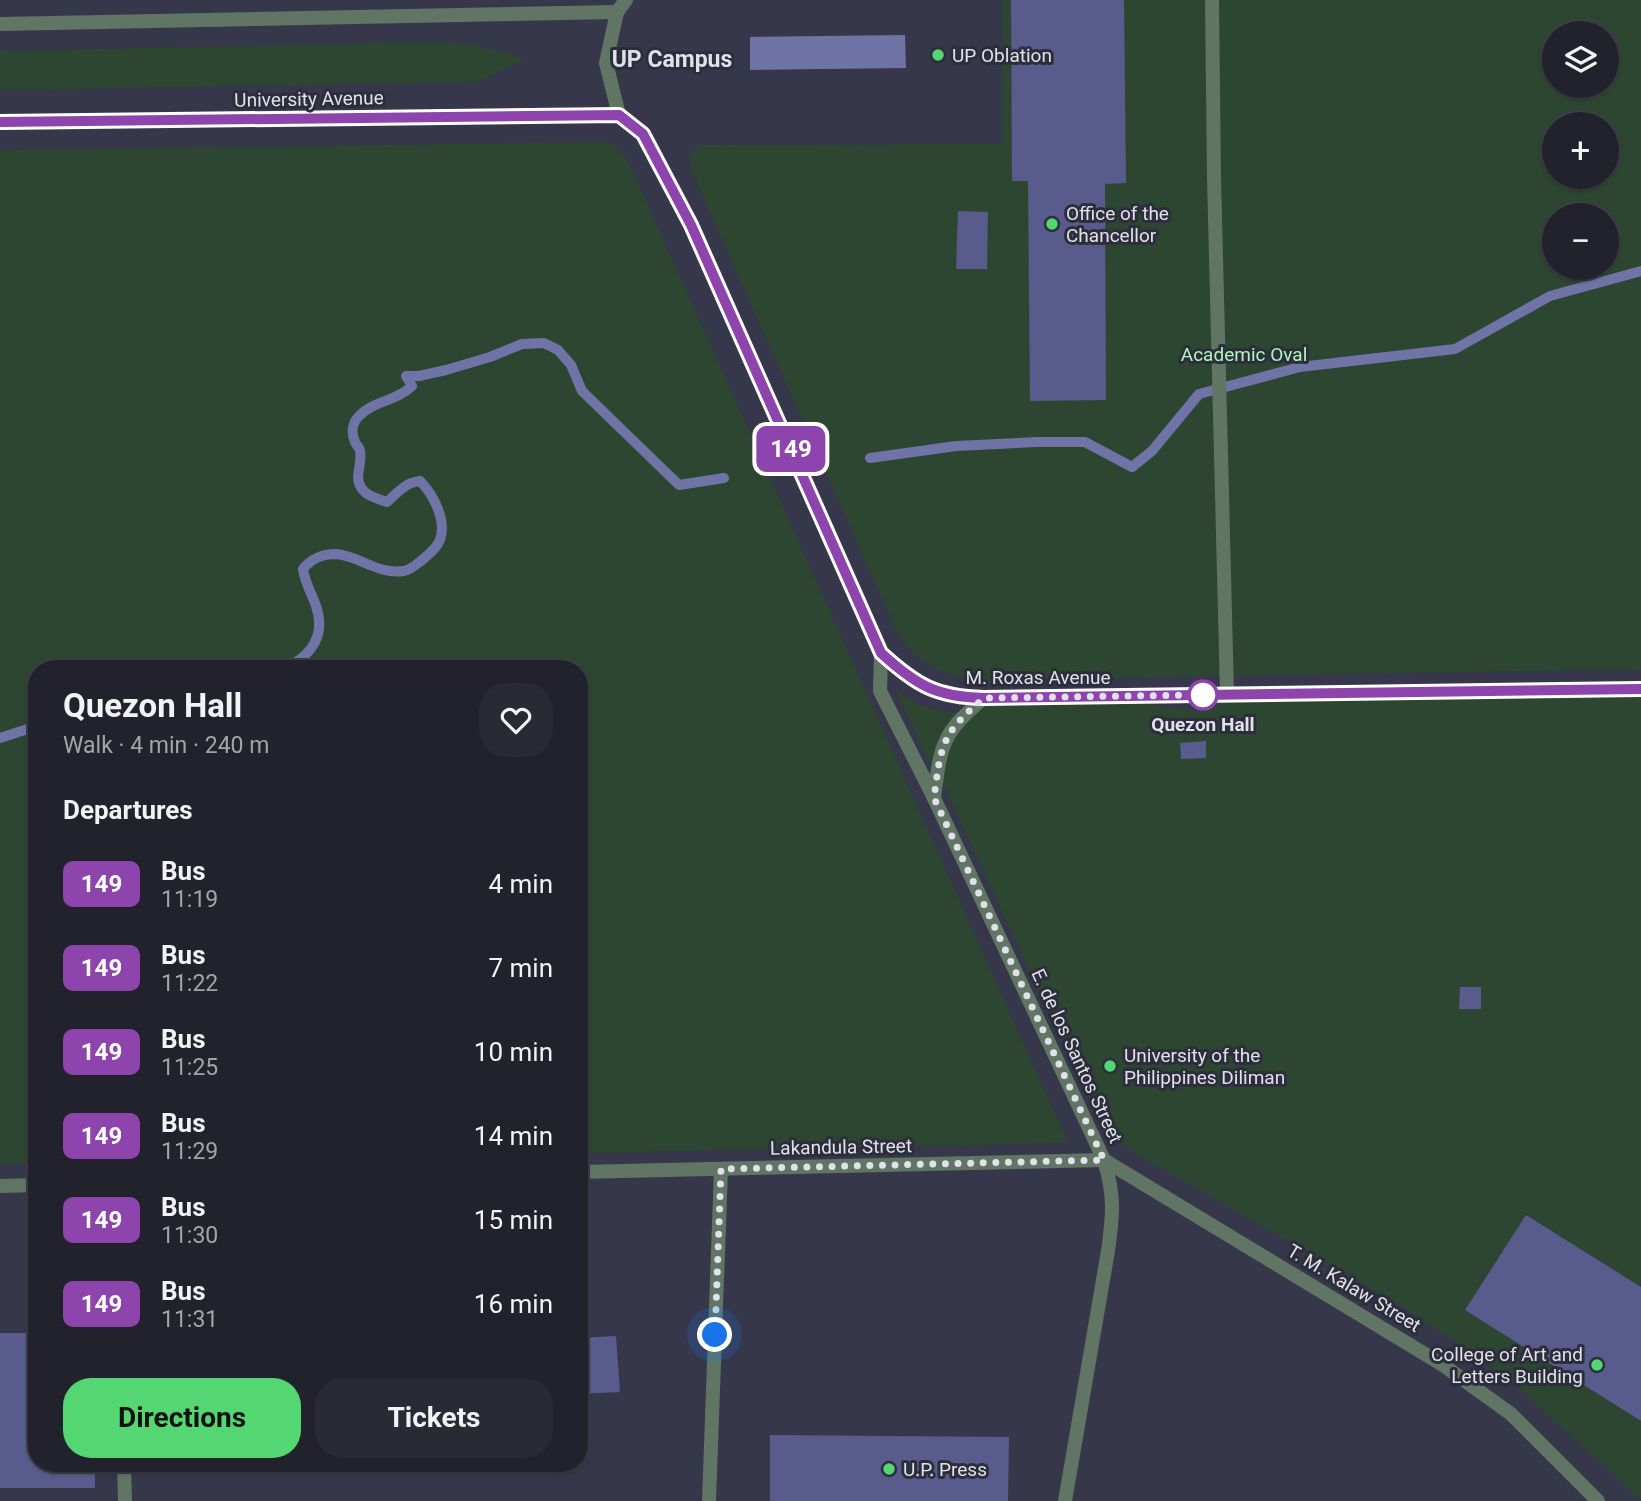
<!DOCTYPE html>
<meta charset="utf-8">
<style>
:root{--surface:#22222c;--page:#2a2a34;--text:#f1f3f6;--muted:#a2a4a9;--line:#3f3f48;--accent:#54d672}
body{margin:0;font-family:Roboto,sans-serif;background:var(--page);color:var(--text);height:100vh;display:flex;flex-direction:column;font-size:26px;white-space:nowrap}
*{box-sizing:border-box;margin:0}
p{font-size:23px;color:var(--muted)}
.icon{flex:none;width:38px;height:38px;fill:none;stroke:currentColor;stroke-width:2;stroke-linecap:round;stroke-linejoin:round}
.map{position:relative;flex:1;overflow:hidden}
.sheet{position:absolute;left:28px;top:660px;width:560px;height:812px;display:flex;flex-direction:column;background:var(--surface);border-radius:28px;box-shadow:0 2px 5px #0004,0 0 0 2px var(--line)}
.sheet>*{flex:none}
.badge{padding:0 14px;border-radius:10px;font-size:24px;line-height:46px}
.fabs{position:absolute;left:1542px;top:21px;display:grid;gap:14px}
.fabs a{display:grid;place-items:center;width:77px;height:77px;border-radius:50%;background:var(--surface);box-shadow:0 2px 5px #0004,0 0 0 2px var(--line);font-size:35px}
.you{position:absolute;width:35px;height:35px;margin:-18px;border:5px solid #fff;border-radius:50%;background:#1a73e8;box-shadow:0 0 0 10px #1a73e833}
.map>.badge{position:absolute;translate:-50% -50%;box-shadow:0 0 0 4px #fff}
h2{padding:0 35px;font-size:26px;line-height:63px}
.round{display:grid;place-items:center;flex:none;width:74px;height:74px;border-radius:28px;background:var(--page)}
.overview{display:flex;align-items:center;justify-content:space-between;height:119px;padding:0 35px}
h1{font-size:33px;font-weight:700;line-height:52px}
.primary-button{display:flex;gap:14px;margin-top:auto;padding:14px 35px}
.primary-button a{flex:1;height:80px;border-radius:28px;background:var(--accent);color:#111;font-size:28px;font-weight:700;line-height:80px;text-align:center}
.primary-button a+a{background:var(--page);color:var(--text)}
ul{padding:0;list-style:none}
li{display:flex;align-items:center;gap:21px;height:84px;padding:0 35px}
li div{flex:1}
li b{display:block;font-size:26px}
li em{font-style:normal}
li .badge{min-width:77px;font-weight:700;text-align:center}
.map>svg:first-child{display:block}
.built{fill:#36374a;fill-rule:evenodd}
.green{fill:#2d4631;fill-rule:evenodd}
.water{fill:#7073a5}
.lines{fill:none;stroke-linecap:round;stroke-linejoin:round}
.stream{stroke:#7073a5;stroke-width:10}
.building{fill:#595b8c}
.service{stroke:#617564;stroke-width:14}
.minor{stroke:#617564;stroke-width:14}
.tertiary{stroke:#617564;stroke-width:14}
.line-casing{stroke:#fff;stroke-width:16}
.line{stroke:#8e44ad;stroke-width:10}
.walk{stroke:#e0e1ea;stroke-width:7;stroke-dasharray:0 12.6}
.poi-dot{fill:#54d672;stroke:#2d2e3b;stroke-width:2.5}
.stop-dot{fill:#fff;stroke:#8e44ad;stroke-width:3.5}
.labels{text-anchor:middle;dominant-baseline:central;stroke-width:6;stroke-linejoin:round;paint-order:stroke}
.poi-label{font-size:19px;fill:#e0e1ea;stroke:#2d2e3b;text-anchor:start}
.street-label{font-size:19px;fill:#e0e1ea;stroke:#2d2e3b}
.park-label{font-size:19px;fill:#aff6b9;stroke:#2d2e3b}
.stop-label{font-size:19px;font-weight:bold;fill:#e0e1ea;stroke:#2d2e3b}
.quarter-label{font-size:23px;font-weight:bold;fill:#e0e1ea;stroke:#2d2e3b}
</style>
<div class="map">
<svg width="1641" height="1501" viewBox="0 0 1641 1501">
<rect width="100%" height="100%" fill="#2d2e3b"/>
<path class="built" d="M0 0H1641V1501H0ZM1554 33H1606V86H1554ZM1554 124H1606V177H1554ZM1554 215H1606V268H1554ZM37 668H579V1463H37Z"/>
<g class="green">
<path d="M1003 0H1641V669L969 680C937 673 910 657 895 627L705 201 691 168 690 154 700 145 1002 144ZM1554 33H1606V86H1554ZM1554 124H1606V177H1554ZM1554 215H1606V268H1554Z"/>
<path d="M436 42 475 45 522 57 521 61 477 82 0 90V51Z"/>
<path d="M605 142C620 147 625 156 632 170L1068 1143 579 1153V668H37V1164H0V150Z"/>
<path d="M895 689C915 705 937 713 963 713 939 727 936 745 934 772Z"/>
<path d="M1641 697V1500L1517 1386 1461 1345 1398 1304 1135 1153 1103 1129 941 779 952 735 984 706 994 704 1139 702 1203 712 1214 702Z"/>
</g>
<path class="water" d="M905 35 906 68 750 70V37Z"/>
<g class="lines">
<g class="stream">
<path d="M870 458 956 446 1037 442H1085L1132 467 1152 451 1199 394 1300 367 1455 349 1550 296 1641 271"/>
<path d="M286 668C312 655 326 635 316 606 311 592 305 583 303 569 312 558 322 554 336 554 358 555 377 575 404 571 410 570 417 564 422 560 429 554 437 548 440 540 447 520 433 494 420 481 406 482 397 493 387 502 379 499 368 497 362 489 353 477 363 464 360 451 360 448 356 445 355 442 351 433 352 423 359 416 373 401 397 401 412 386L406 376H419L446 370 490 357 522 344 544 343 558 350 571 365 582 391 679 485 724 478"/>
<path d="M0 738 37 726"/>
</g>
</g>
<g class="building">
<path d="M1011 0H1124L1126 183 1105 184 1106 400 1030 401 1028 181H1012Z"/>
<path d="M958 211 988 212 987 269H956Z"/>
<path d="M1206 741V758L1181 759 1180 743Z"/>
<path d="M1460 987H1481V1009H1459Z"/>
<path d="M1526 1215 1641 1287V1421L1465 1310Z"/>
<path d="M0 1333H37V1463H95V1488H0Z"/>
<path d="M616 1336 620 1392 579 1394V1338Z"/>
<path d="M770 1435 1009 1437 1008 1501H770Z"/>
</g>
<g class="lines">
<g class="service">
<path d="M1212 0 1214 177 1227 694"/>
<path d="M881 653 880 691 934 798"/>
<path d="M124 1463 125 1501"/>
</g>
<g class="minor">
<path d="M934 798 1104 1160C1115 1196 1113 1214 1108 1251L1065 1501"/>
<path d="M1104 1160 1443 1365 1511 1414 1598 1501"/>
<path d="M579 1172 1104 1160"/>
<path d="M0 1186 37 1185"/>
<path d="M709 1501 721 1169"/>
</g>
<g class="tertiary">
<path d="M0 24 617 12"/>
<path d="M619 115 643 134 691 225 881 653C917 685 936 697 984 698L1641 689"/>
<path d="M619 115 606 63 617 12 626 0"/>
<path d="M0 122 619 115"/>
<path d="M934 798C941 744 941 734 984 698"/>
</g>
</g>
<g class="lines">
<g class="line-casing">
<path id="line" d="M0 122 619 115 643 134 691 225 881 653C916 685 936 697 984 698L1641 689"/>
</g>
<use href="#line" class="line"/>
<path class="walk" d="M715 1335 721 1169 1104 1160 934 798C941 745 941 734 984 698L1203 695"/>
</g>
<g class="poi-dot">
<circle cx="938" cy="55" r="7"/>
<circle cx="1052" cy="224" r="7"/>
<circle cx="1110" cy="1066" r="7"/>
<circle cx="1597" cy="1365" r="7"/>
<circle cx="889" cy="1469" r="7"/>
</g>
<circle class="stop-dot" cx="1203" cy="695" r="14"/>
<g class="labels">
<g class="poi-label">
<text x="952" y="55">UP Oblation</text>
<text x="1066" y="213">Office of the<tspan x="1066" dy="22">Chancellor</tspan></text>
<text x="1124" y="1055">University of the<tspan x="1124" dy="22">Philippines Diliman</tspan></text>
<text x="1583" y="1354" text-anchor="end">College of Art and<tspan x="1583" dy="22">Letters Building</tspan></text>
<text x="903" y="1469">U.P. Press</text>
</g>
<g class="street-label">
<text transform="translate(309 99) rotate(-1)">University Avenue</text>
<text x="1038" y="677">M. Roxas Avenue</text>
<text transform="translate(1077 1056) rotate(65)">E. de los Santos Street</text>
<text transform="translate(841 1147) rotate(-1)">Lakandula Street</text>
<text transform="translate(1354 1288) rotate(31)">T. M. Kalaw Street</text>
</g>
<g class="park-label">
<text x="1244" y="354">Academic Oval</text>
</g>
<g class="stop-label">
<text x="1203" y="724">Quezon Hall</text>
</g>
<g class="quarter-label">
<text x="672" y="59">UP Campus</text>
</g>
</g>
</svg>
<div class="fabs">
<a><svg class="icon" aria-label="layers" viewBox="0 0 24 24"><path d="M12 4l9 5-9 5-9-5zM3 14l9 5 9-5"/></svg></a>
<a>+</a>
<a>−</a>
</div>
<div class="you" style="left:715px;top:1335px"></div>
<b class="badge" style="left:791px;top:449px;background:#8e44ad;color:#fff">149</b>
<section class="sheet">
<div class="overview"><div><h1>Quezon Hall</h1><p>Walk · 4 min · 240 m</p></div><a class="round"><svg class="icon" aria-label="heart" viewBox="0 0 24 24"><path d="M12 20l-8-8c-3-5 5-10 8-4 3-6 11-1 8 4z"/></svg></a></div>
<h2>Departures</h2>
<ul>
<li><span class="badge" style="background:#8e44ad;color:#fff">149</span><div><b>Bus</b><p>11:19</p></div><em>4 min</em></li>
<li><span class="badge" style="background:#8e44ad;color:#fff">149</span><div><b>Bus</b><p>11:22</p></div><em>7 min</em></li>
<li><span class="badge" style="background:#8e44ad;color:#fff">149</span><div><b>Bus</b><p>11:25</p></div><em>10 min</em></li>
<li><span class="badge" style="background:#8e44ad;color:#fff">149</span><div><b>Bus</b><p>11:29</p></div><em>14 min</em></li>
<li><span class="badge" style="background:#8e44ad;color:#fff">149</span><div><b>Bus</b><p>11:30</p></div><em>15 min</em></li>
<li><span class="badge" style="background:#8e44ad;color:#fff">149</span><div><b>Bus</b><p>11:31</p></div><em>16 min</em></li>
</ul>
<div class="primary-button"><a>Directions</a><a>Tickets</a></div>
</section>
</div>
